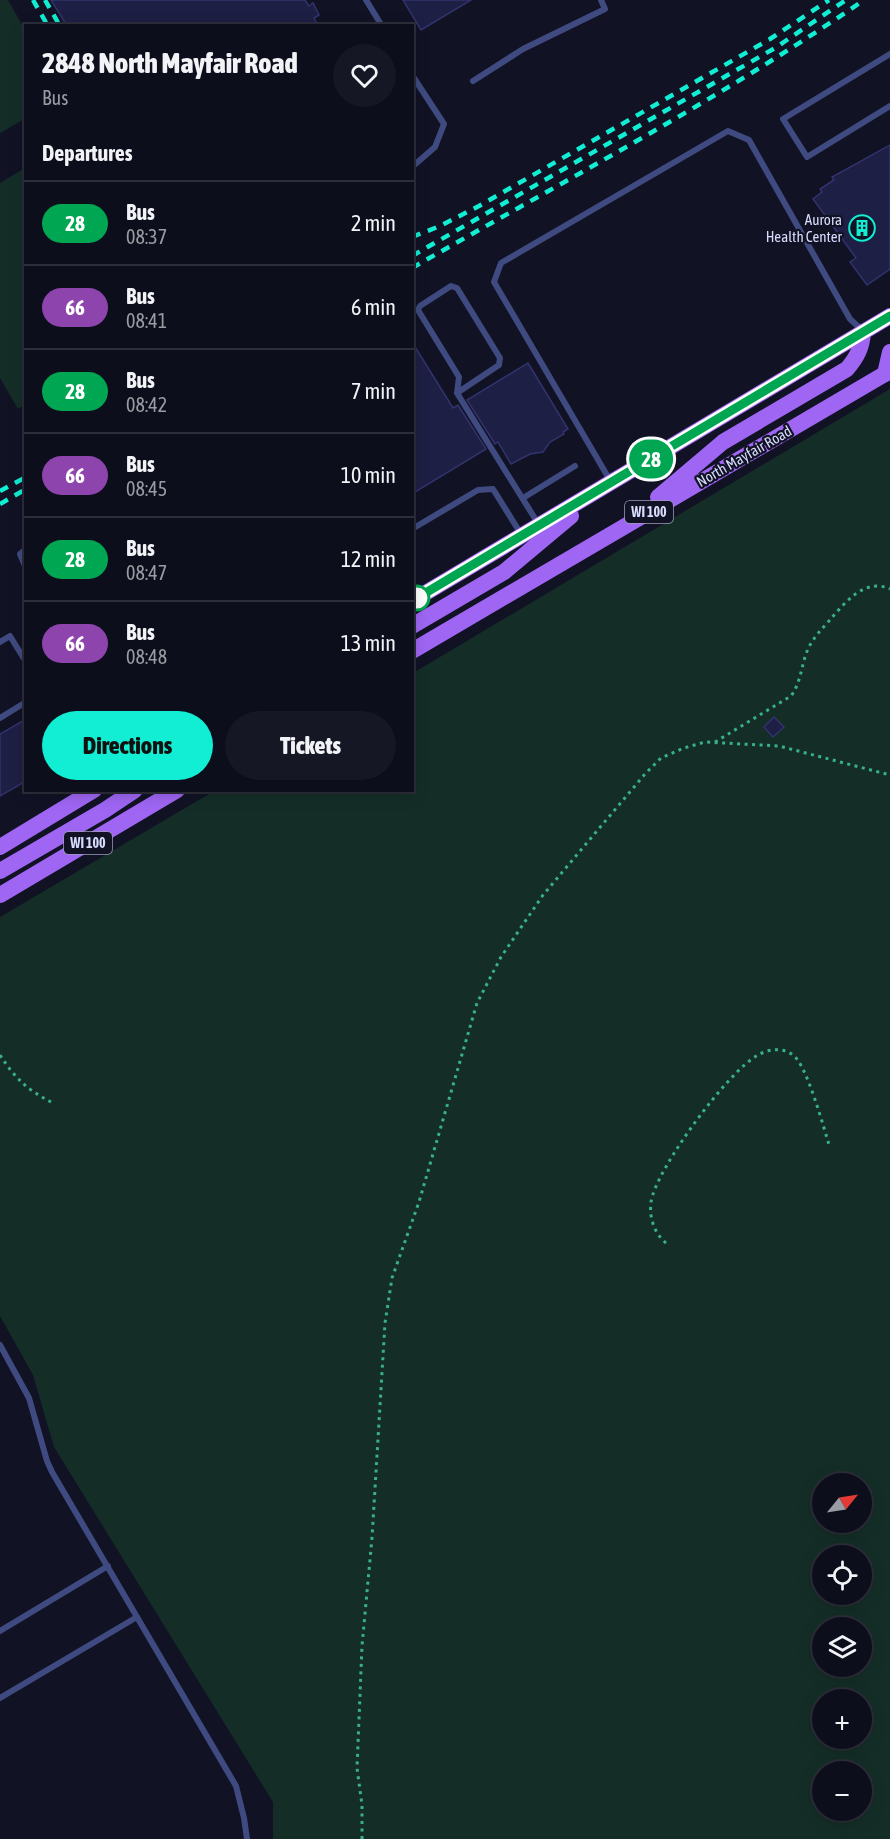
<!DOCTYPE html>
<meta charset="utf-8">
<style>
:root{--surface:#0d0e1b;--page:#161724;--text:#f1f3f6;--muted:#9a9ca3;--line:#2d2e3a;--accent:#11eed3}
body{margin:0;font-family:"Asap Condensed",sans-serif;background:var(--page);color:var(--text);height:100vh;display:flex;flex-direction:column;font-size:22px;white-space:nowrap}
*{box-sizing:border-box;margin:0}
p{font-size:20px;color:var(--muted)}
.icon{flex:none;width:33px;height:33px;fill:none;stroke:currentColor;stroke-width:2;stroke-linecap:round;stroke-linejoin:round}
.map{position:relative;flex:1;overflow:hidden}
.details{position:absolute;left:24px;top:24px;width:390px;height:768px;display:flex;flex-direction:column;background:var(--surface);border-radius:0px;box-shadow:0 3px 15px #0003,0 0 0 2px var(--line)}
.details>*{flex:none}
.badge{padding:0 12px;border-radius:20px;font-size:21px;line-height:39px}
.needle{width:39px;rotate:60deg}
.fabs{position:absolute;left:812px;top:1473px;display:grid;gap:12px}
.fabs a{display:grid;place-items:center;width:60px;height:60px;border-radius:50%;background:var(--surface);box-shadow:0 3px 15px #0003,0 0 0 2px var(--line);font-size:30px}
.map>.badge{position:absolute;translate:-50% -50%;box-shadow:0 0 0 3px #fff}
h2{padding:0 18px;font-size:22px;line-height:54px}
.round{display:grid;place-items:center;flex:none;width:63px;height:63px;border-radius:32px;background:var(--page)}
.head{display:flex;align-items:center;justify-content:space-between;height:102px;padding:0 18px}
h1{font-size:28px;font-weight:800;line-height:45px}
.cta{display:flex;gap:12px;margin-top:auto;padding:12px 18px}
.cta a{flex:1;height:69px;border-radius:36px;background:var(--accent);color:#111;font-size:24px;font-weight:800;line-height:69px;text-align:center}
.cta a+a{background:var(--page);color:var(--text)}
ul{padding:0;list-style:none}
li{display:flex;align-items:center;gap:18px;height:84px;padding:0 18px;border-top:2px solid var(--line)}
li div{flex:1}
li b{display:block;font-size:22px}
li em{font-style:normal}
li .badge{min-width:66px;font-weight:700;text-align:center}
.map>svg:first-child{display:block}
.green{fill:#142e27;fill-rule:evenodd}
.building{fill:#1e1f44;stroke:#32336e;stroke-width:1.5}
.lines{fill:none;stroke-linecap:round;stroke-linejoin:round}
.path{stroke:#38af8d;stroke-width:3;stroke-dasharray:3 4.5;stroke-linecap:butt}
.service{stroke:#3f4b80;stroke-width:6}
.primary{stroke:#9f66f4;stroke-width:16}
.rail{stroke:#11eed3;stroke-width:4.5;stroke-dasharray:9 8;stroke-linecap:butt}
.line-casing{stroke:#fff;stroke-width:14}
.line{stroke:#00a651;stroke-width:9}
.stop-dot{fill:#fff;stroke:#00a651;stroke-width:3}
.labels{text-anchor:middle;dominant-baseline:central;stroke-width:4.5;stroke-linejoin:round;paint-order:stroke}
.shield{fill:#111224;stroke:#9c9fbb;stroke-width:1.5}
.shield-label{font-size:14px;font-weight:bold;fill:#d7dbfc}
.poi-label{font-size:15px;fill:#d7dbfc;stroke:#111224;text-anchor:end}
.street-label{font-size:15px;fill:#d7dbfc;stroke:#111224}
</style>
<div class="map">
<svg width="890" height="1839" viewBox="0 0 890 1839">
<rect width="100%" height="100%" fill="#111224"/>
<g class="green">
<path d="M0 0H8L25 30 26 118 0 133Z"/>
<path d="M25 168 26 404 18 409 0 378V183Z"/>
<path d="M890 389V1839H273V1802L54 1447 33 1375 0 1316V917L214 791 412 790 413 673ZM822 1484H861V1522H822ZM822 1556H861V1594H822ZM822 1628H861V1666H822ZM822 1700H861V1738H822ZM822 1772H861V1810H822Z"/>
</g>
<g class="building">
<path d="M51 0H305L309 6 313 3 319 15 314 18 318 26H67Z"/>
<path d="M403 0H471L421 30Z"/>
<path d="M890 145V269L867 285 850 262 856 258 813 199 822 192 820 189 834 180 832 177Z"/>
<path d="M412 342 453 408 458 405 486 449 412 494Z"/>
<path d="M528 363 568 429 563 432 564 434 550 442 543 452 530 454 511 464 498 442 495 444 467 400Z"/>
<path d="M774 717 784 727 773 737 764 727Z"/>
<path d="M26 719V781L0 796V734Z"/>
</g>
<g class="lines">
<g class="path">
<path d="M715 742 791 696C802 681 801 663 809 647 814 637 821 630 829 621 844 604 864 577 890 589"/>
<path d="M0 1055C15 1078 26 1089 51 1102"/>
<path d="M666 1243C654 1233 649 1217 651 1202 656 1169 729 1070 758 1055 769 1049 782 1047 793 1055 807 1065 824 1129 830 1148"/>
<path d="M362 1839V1805L357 1768 362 1646 372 1538 385 1323 392 1278 419 1202 477 1003 501 957 543 895 645 774 661 758 684 748 705 742 779 746 890 775"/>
</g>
<g class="service">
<path d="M366 0 382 26"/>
<path d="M890 54 783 119 807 157 890 106"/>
<path d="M412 75 444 124 435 147 412 167"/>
<path d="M473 81 523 49 605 9 601 0"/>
<path d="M457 393 499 365 500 358 457 288 451 286 420 306 418 310 459 377 457 393 539 525"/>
<path d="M611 482 494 282 501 263 728 131 749 140 850 319 863 331"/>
<path d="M523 498 575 466"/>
<path d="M412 529 478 490 493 489 521 534"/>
<path d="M26 549 20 554 26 568"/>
<path d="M0 642 10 636 26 662"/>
<path d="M0 718 26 702"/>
<path d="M0 1345 29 1398 47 1461 52 1472 236 1786 244 1818 247 1839"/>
<path d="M0 1631 108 1566"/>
<path d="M0 1698 137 1617"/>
</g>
<g class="primary">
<path d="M885 374 890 352"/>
<path d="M658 497 723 442 847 369C857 357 862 348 863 332"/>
<path d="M412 601 890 316"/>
<path d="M412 626 504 572 571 516"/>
<path d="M412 651 890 371"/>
<path d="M0 847 94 790"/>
<path d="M0 871 105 810 135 790"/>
<path d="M0 895 177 790"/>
</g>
<g class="rail">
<path d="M33 0 48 26"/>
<path d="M45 0 60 26"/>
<path d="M412 237 440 226 479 206 770 39 829 0"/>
<path d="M412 256 775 48 846 0"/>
<path d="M412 268C564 181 720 99 864 0"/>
<path d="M0 491 26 477"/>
<path d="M0 504 26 489"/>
</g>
</g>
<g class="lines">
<g class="line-casing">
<path id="line" d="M412 601 890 316"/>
</g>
<use href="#line" class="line"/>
</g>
<defs>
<g id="building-ring" transform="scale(1.35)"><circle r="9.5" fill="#111224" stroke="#11eed3" stroke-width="1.5"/><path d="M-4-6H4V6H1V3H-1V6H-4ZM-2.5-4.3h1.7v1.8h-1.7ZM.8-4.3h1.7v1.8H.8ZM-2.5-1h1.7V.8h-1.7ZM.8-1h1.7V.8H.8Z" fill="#11eed3"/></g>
</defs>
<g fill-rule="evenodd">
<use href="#building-ring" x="862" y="228"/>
</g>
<circle class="stop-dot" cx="417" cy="598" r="12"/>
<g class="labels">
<g class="shield">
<rect x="625" y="501" width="48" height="22" rx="4.5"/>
<rect x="64" y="832" width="48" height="22" rx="4.5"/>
</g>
<g class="shield-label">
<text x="649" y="512">WI 100</text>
<text x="88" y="843">WI 100</text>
</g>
<g class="poi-label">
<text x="842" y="219">Aurora<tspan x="842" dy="17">Health Center</tspan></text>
</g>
<g class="street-label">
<text transform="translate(744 456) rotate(-30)">North Mayfair Road</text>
</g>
</g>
</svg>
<div class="fabs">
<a><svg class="needle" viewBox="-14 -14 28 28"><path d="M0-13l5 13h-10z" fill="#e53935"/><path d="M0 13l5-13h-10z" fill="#9a9ca3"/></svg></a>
<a><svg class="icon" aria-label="locate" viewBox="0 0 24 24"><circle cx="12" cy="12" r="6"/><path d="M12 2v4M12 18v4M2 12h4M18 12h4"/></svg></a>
<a><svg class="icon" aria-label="layers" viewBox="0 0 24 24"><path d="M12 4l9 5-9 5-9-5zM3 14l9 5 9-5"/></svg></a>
<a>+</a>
<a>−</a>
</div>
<b class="badge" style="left:651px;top:459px;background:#00a651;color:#fff">28</b>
<section class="details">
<div class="head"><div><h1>2848 North Mayfair Road</h1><p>Bus</p></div><a class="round"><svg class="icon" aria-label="heart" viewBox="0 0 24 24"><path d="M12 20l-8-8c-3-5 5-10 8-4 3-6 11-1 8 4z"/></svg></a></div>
<h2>Departures</h2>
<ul>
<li><span class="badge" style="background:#00a651;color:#fff">28</span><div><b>Bus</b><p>08:37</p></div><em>2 min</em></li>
<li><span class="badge" style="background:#8e44ad;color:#fff">66</span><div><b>Bus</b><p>08:41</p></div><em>6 min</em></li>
<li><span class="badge" style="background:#00a651;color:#fff">28</span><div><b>Bus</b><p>08:42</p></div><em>7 min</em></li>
<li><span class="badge" style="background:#8e44ad;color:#fff">66</span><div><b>Bus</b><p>08:45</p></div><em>10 min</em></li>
<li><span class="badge" style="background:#00a651;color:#fff">28</span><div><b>Bus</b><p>08:47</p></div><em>12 min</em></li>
<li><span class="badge" style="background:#8e44ad;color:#fff">66</span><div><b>Bus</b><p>08:48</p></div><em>13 min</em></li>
</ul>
<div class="cta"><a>Directions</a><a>Tickets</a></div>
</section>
</div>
